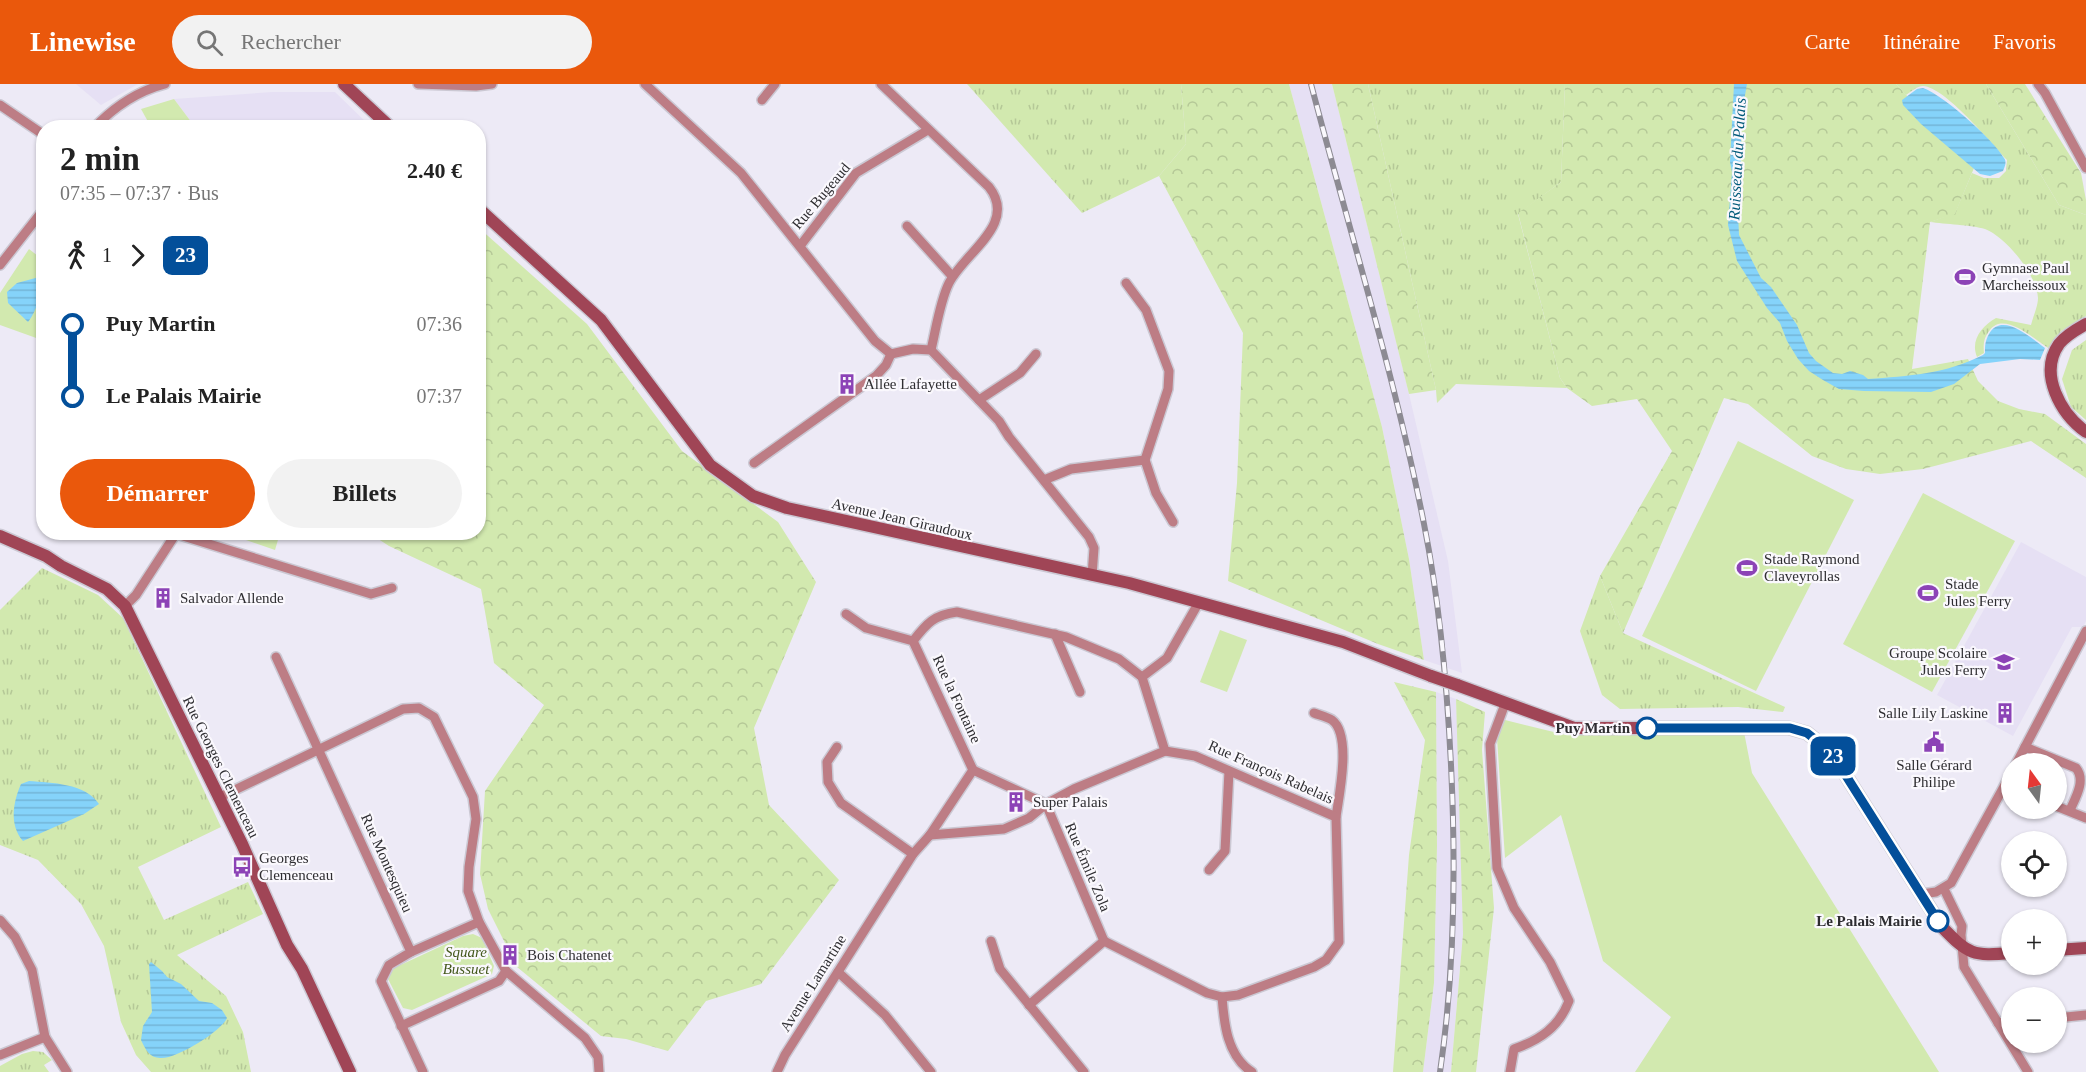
<!DOCTYPE html>
<html lang="fr">
<meta charset="utf-8">
<style>
:root{--surface:#fff;--page:#f2f2f2;--text:#222;--muted:#767676;--accent:#ea580c}
body{margin:0;font-family:"Times New Roman",serif;background:var(--page);color:var(--text);height:100vh;display:flex;flex-direction:column;font-size:22px;white-space:nowrap}
*{box-sizing:border-box;margin:0}
p{font-size:20px;color:var(--muted)}
.icon{flex:none;width:33px;height:33px;fill:none;stroke:currentColor;stroke-width:2;stroke-linecap:round;stroke-linejoin:round}
.map{position:relative;flex:1;overflow:hidden}
.details{position:absolute;left:36px;top:36px;width:450px;height:420px;display:flex;flex-direction:column;background:var(--surface);border-radius:24px;box-shadow:0 2px 4px #0004}
.details>*{flex:none}
.badge{padding:0 12px;border-radius:9px;font-size:21px;line-height:39px}
.needle{width:39px;rotate:345deg}
.controls{position:absolute;left:2001px;top:669px;display:grid;gap:12px}
.controls a{display:grid;place-items:center;width:66px;height:66px;border-radius:50%;background:var(--surface);box-shadow:0 2px 4px #0004;font-size:30px}
.map>.badge{position:absolute;translate:-50% -50%;box-shadow:0 0 0 3px #fff}
.legs{display:flex;align-items:center;gap:9px;height:66px;padding:0 24px;font-size:20px}
.legs p{margin-inline-start:auto}
.overview{display:flex;align-items:center;justify-content:space-between;height:102px;padding:0 24px}
h1{font-size:33px;font-weight:600;line-height:45px}
.button{display:flex;gap:12px;margin-top:auto;padding:12px 24px}
.button a{flex:1;height:69px;border-radius:36px;background:var(--accent);color:#fff;font-size:24px;font-weight:600;line-height:69px;text-align:center}
.button a+a{background:var(--page);color:var(--text)}
ul{padding:0 24px;list-style:none}
li{display:flex;align-items:center;gap:21px;height:72px;font-size:22px}
li i{display:grid;place-items:center;width:9px;height:100%;margin:0 8px;background:currentColor}
li i::after{content:'';width:15px;height:15px;margin:-8px;border:4px solid;border-radius:50%;background:var(--surface)}
li p{margin-inline-start:auto}
li:first-child i{background:linear-gradient(#0000 50%,currentColor 0)}
li:last-child i{background:linear-gradient(currentColor 50%,#0000 0)}
header{display:flex;align-items:center;gap:36px;box-sizing:border-box;height:84px;padding:0 30px;background:var(--accent);color:#fff}
header strong{font-size:28px}
nav{display:flex;gap:33px;margin-inline-start:auto;font-size:21px}
.search{width:420px;height:54px;background:var(--page);display:flex;align-items:center;gap:15px;box-sizing:border-box;padding:0 21px;border-radius:33px;color:var(--muted);font-size:22px}
.map>svg:first-child{display:block}
.built{fill:#e6e0f4}
.grass{fill:url(#grass-tufts)}
.forest{fill:url(#forest-crowns)}
.green{fill:#d2e9af}
.water{fill:url(#water-rules)}
.lines{fill:none;stroke-linecap:round;stroke-linejoin:round}
.street-casing{stroke:#cbc8d3;stroke-width:12}
.secondary-casing{stroke:#cbc8d3;stroke-width:15}
.street{stroke:#bd7d85;stroke-width:9}
.secondary{stroke:#a04556;stroke-width:12}
.rail-casing{stroke:#8d8b93;stroke-width:6}
.rail{stroke:#faf8fd;stroke-width:4;stroke-dasharray:11;stroke-linecap:butt}
.secondary-bridge-casing{stroke:#cbc8d3;stroke-width:15;stroke-linecap:butt}
.secondary-bridge{stroke:#a04556;stroke-width:12}
.line-1-casing{stroke:#fff;stroke-width:14}
.line-1{stroke:#034f9a;stroke-width:9}
.stop-1-dot{fill:#fff;stroke:#034f9a;stroke-width:3}
.labels{text-anchor:middle;dominant-baseline:central;stroke-width:4.5;stroke-linejoin:round;paint-order:stroke}
.street-label{font-size:15px;fill:#2e2d31;stroke:#faf8fd}
.poi-label{font-size:15px;fill:#2e2d31;stroke:#faf8fd;text-anchor:start}
.stop-label{font-size:15px;font-weight:bold;fill:#2e2d31;stroke:#faf8fd;text-anchor:end}
.park-label{font-size:15px;font-style:italic;fill:#44581c;stroke:#faf8fd}
.water-label{font-size:16px;font-style:italic;fill:#005a7a;stroke:#faf8fd}
</style>
<header>
<strong>Linewise</strong>
<div class="search"><svg class="icon" aria-label="search" viewBox="0 0 24 24"><circle cx="10" cy="10" r="6"/><path d="M15 15l6 6"/></svg>Rechercher</div>
<nav><a>Carte</a><a>Itinéraire</a><a>Favoris</a></nav>
</header>
<div class="map">
<svg width="2086" height="988" viewBox="0 0 2086 988">
<defs>
<pattern id="grass-tufts" width="24" height="20" patternUnits="userSpaceOnUse" patternTransform="scale(1.5)"><rect width="24" height="20" fill="#d2e9af"/><path d="M3 7l-1-3M5 7V3M7 7l1-3M15 17l-1-3M17 17v-4M19 17l1-3" fill="none" stroke="#b5c897"/></pattern>
<pattern id="forest-crowns" width="20" height="18" patternUnits="userSpaceOnUse" patternTransform="scale(1.5)"><rect width="20" height="18" fill="#d2e9af"/><path d="M2 6a3 3 0 1 1 6 0M12 15a3 3 0 1 1 6 0" fill="none" stroke="#b5c897"/></pattern>
<pattern id="water-rules" width="6" height="5" patternUnits="userSpaceOnUse" patternTransform="scale(1.5)"><rect width="6" height="5" fill="#85d3fa"/><path d="M0 2.5h6" fill="none" stroke="#73b5d7"/></pattern>
</defs>
<rect width="100%" height="100%" fill="#edeaf6"/>
<g class="built">
<path d="M76 0H138L101 21Z"/>
<path d="M1289 0H1332L1409 310 1448 477 1462 589 1424 576 1409 475 1382 343Z"/>
<path d="M272 8H335L371 43H195L174 15Z"/>
<path d="M2021 458 2086 493V537L2083 543H2072L2013 652 1937 611Z"/>
<path d="M1436 608 1456 615 1461 730 1463 850 1451 988H1423L1434 899 1437 762Z"/>
</g>
<g class="grass">
<path d="M967 0H1181L1186 60 1159 92 1082 129Z"/>
<path d="M1368 0H1565L1561 98 1518 130 1560 294 1567 304 1456 300 1437 319 1436 306Z"/>
<path d="M1896 0H1986L2059 121 2086 131V232L2061 247 2048 264C2034 255 2004 227 1990 246 1984 253 1983 260 1984 269L1977 273C1970 256 1982 242 1996 234L2031 241C2033 233 2038 222 2038 214 2037 191 2006 153 1985 145 1972 141 1944 140 1930 138L1955 129 1972 89 1984 94H1999L2006 87 2007 76C1991 59 1945 3 1923 2 1917 2 1911 8 1906 11Z"/>
<path d="M2086 256V336L2071 323 2062 295 2072 266Z"/>
<path d="M42 484 98 511 123 534 221 743 138 783 164 836 248 798 263 830 177 871 226 912 243 948 251 988H151L136 971 121 938 104 862 81 820 38 776 0 761V526Z"/>
<path d="M1600 492 1623 549 1785 623 1783 628 1738 623 1620 625 1602 611 1580 547Z"/>
<path d="M33 967 43 968 52 976 44 981 49 988H0V982L22 970Z"/>
</g>
<g class="forest">
<path d="M1181 0H1289L1382 343 1409 475 1424 576 1378 560 1228 497 1237 399 1243 249 1159 92 1186 60Z"/>
<path d="M1332 0H1368L1436 306 1409 310Z"/>
<path d="M1565 0H1896L1974 84 1955 130 1930 138 1912 285 1968 275 1978 297 1998 317 2019 325 2045 330 2086 360V394L2031 357 1923 385 1880 390 1846 385 1812 372 1748 320 1724 314 1623 549 1600 492 1672 367 1637 315 1592 322 1567 304 1560 294 1518 129 1561 98Z"/>
<path d="M1986 0H2025L2081 89 2086 116V131L2059 121Z"/>
<path d="M479 144 587 240 682 367 778 438 816 498 754 644 769 721 839 796 761 900 706 917 668 967 626 955 601 952 517 883 488 825 480 790 485 707 544 621 494 579 481 505 389 462 369 449 478 448Z"/>
<path d="M1394 598 1436 608 1437 762 1434 899 1423 988H1393L1409 771 1425 656Z"/>
<path d="M1456 615 1485 628 1482 666 1494 824 1476 988H1451L1463 850Z"/>
</g>
<g class="green">
<path d="M174 15 195 43H151L141 25Z"/>
<path d="M29 165 43 176V259L39 255 0 241V209Z"/>
<path d="M1738 357 1854 416 1756 607 1642 552Z"/>
<path d="M1923 409 2015 457 1932 608 1843 560Z"/>
<path d="M226 449H280L275 466Z"/>
<path d="M1220 546 1247 556 1227 608 1200 598Z"/>
<path d="M1505 636 1566 651 1744 648 1752 689 1939 988H1635L1671 933 1603 877 1561 731 1505 774 1497 654Z"/>
<path d="M473 850 482 854 494 882 492 890 412 926 403 924 388 895 394 884 463 852Z"/>
</g>
<g class="water">
<path d="M1734 0H1747L1740 39 1742 68 1737 105 1739 151 1761 194 1771 203 1797 241 1809 269 1816 277 1833 289 1842 290 1850 287 1863 291 1868 295C1908 292 1946 290 1983 271L1985 269C1985 262 1985 257 1989 250 2002 227 2031 254 2045 264L2040 276 2020 275 1980 280 1954 300 1931 308 1864 307 1839 305 1823 296 1809 287 1798 275 1787 257 1780 239 1767 224 1737 177 1728 141 1732 88 1730 78Z"/>
<path d="M1923 4C1942 10 1994 56 2004 74 2007 78 2005 82 2003 87L1990 92 1980 90 1921 40 1903 21 1902 16 1917 5Z"/>
<path d="M43 192C44 205 36 228 28 238L8 219 7 208 17 199Z"/>
<path d="M29 697C52 699 85 699 99 720L84 730 23 757C9 741 13 718 21 700Z"/>
<path d="M151 878 162 887 167 893 181 900 199 917 212 919 222 926 227 934C222 947 175 976 160 974 150 974 145 965 141 956L143 942 152 928 149 880Z"/>
</g>
<g class="lines">
<g class="street-casing">
<g id="street">
<path d="M418 0 476 2 492 0"/>
<path d="M645 0 741 89 875 257 891 270"/>
<path d="M881 0 989 103C1018 140 965 168 949 199 940 217 936 245 931 266"/>
<path d="M2038 0 2045 9 2086 84"/>
<path d="M762 16 775 0"/>
<path d="M0 21 44 51"/>
<path d="M94 44C113 24 138 7 165 0"/>
<path d="M907 142 952 192"/>
<path d="M800 162 856 89 928 46"/>
<path d="M0 181 44 125"/>
<path d="M1126 199 1146 226 1169 287 1168 305 1145 376 1156 409 1173 438"/>
<path d="M891 270 913 265 931 266 999 337 1009 353 1089 453 1094 464 1092 492"/>
<path d="M979 316 1020 289 1036 270"/>
<path d="M754 379 876 292 886 281 891 270"/>
<path d="M1044 396 1071 385 1145 376"/>
<path d="M170 448 371 510 392 504"/>
<path d="M125 522 136 511 175 451"/>
<path d="M846 530 866 544 913 557 973 686"/>
<path d="M1055 550 1080 608"/>
<path d="M913 557C927 539 934 531 957 528L1066 553 1119 575 1142 593"/>
<path d="M276 573 411 868 389 881 381 897 423 988"/>
<path d="M1505 620 1490 660 1497 784 1514 824 1550 878 1569 917C1559 943 1540 956 1514 965L1510 988"/>
<path d="M1314 629C1319 631 1327 633 1332 636 1352 651 1339 711 1336 733"/>
<path d="M837 663 827 678 828 698 841 719 913 770"/>
<path d="M2025 663 2076 684C2086 696 2076 713 2070 726"/>
<path d="M2016 680 2086 547"/>
<path d="M218 714 403 625 419 624 434 633 473 713 476 735 469 783 468 807 479 838 506 887 585 954 598 973 599 988"/>
<path d="M2056 722 2086 734"/>
<path d="M930 751 1004 745 1029 734 1046 720 1074 705 1165 667 1142 593 1167 574 1199 518"/>
<path d="M1209 786 1225 767 1229 687"/>
<path d="M1944 805 1962 842 1961 851 1964 883 2028 988"/>
<path d="M1922 810 1936 808 1951 799 2012 688"/>
<path d="M0 836 15 853 32 886 45 953 67 988"/>
<path d="M991 857 1000 885 1084 988"/>
<path d="M1104 857 1207 909 1222 913 1238 911 1314 883 1326 876 1339 858 1336 733 1195 672 1165 667"/>
<path d="M411 868 479 838"/>
<path d="M838 888 885 931 931 988"/>
<path d="M1222 913C1224 939 1227 972 1252 988"/>
<path d="M1029 921 1104 857"/>
<path d="M2056 934 2086 931"/>
<path d="M1998 939 2012 938"/>
<path d="M401 942 499 897 506 887"/>
<path d="M0 971 45 953"/>
<path d="M777 988 785 971 913 770 930 751 973 686 1046 720 1104 857"/>
</g>
</g>
<g class="secondary-casing">
<g id="secondary">
<path d="M344 0 391 44"/>
<path d="M478 124 601 236 710 381 753 412 787 424 1129 499 1343 558 1431 592"/>
<path d="M2086 240C2077 245 2065 252 2059 260 2038 290 2061 330 2086 348"/>
<path d="M0 452 46 472 61 482 107 505 125 522 242 760 287 861 302 885 350 988"/>
<path d="M1457 601 1574 644H1789L1807 649 1831 668 1942 843C1969 871 1972 872 2012 869"/>
<path d="M2056 866 2086 864"/>
</g>
</g>
<use href="#street" class="street"/>
<use href="#secondary" class="secondary"/>
<g class="rail-casing">
<path id="rail" d="M1311 0C1349 146 1395 292 1424 440 1440 520 1447 600 1451 681 1456 784 1455 886 1440 988"/>
</g>
<use href="#rail" class="rail"/>
<g class="secondary-bridge-casing">
<path id="secondary-bridge" d="M1431 592 1457 601"/>
</g>
<use href="#secondary-bridge" class="secondary-bridge"/>
</g>
<g class="lines">
<g class="line-1-casing">
<path id="line-1" d="M1647 644H1790L1807 649 1831 668 1938 837"/>
</g>
<use href="#line-1" class="line-1"/>
</g>
<defs>
<g id="stadium-bare" transform="scale(1.62)"><path d="M0-5a6.5 5 0 1 0 0 10a6.5 5 0 1 0 0-10ZM-3.5-1.8h7v3.6h-7Z" fill="#8c43b6" stroke="#faf8fd" stroke-width="2.5" paint-order="stroke"/></g>
<g id="building-bare" transform="scale(1.62)"><path d="M-4-6H4V6H1V3H-1V6H-4ZM-2.5-4.3h1.7v1.8h-1.7ZM.8-4.3h1.7v1.8H.8ZM-2.5-1h1.7V.8h-1.7ZM.8-1h1.7V.8H.8Z" fill="#8c43b6" stroke="#faf8fd" stroke-width="2.5" paint-order="stroke"/></g>
<g id="school-bare" transform="scale(1.62)"><path d="M0-5L7-2L0 1L-7-2ZM-4 1L0 2.5L4 1V4Q0 6-4 4Z" fill="#8c43b6" stroke="#faf8fd" stroke-width="2.5" paint-order="stroke"/></g>
<g id="civic-bare" transform="scale(1.62)"><path d="M-.6-6.5H3V-4.5H.6V-3L4-1V1h2V6H-6V1h2V-1L-.6-3ZM-1.2 2.5V6h2.4V2.5Z" fill="#8c43b6" stroke="#faf8fd" stroke-width="2.5" paint-order="stroke"/></g>
<g id="bus-bare" transform="scale(1.62)"><path d="M-5-6H5V4H4V6H2V4H-2V6H-4V4H-5ZM-3.5-4V0h7V-4ZM-3.5 1.2v1.5H-2V1.2ZM2 1.2v1.5H3.5V1.2Z" fill="#8c43b6" stroke="#faf8fd" stroke-width="2.5" paint-order="stroke"/></g>
</defs>
<g fill-rule="evenodd">
<use href="#stadium-bare" x="1965" y="193"/>
<use href="#building-bare" x="847" y="300"/>
<use href="#stadium-bare" x="1747" y="484"/>
<use href="#stadium-bare" x="1928" y="509"/>
<use href="#building-bare" x="163" y="514"/>
<use href="#school-bare" x="2004" y="578"/>
<use href="#building-bare" x="2005" y="629"/>
<use href="#civic-bare" x="1934" y="658"/>
<use href="#building-bare" x="1016" y="718"/>
<use href="#bus-bare" x="242" y="783"/>
<use href="#building-bare" x="510" y="871"/>
</g>
<g class="stop-1-dot">
<circle cx="1647" cy="644" r="10"/>
<circle cx="1938" cy="837" r="10"/>
</g>
<g class="labels">
<g class="street-label">
<text transform="translate(821 112) rotate(-50)">Rue Bugeaud</text>
<text transform="translate(902 435) rotate(13)">Avenue Jean Giraudoux</text>
<text transform="translate(957 615) rotate(65)">Rue la Fontaine</text>
<text transform="translate(221 683) rotate(64)">Rue Georges Clemenceau</text>
<text transform="translate(1271 688) rotate(24)">Rue François Rabelais</text>
<text transform="translate(387 779) rotate(66)">Rue Montesquieu</text>
<text transform="translate(1088 783) rotate(67)">Rue Émile Zola</text>
<text transform="translate(813 899) rotate(-58)">Avenue Lamartine</text>
</g>
<g class="poi-label">
<text x="1982" y="184">Gymnase Paul<tspan x="1982" dy="17">Marcheissoux</tspan></text>
<text x="864" y="300">Allée Lafayette</text>
<text x="1764" y="475">Stade Raymond<tspan x="1764" dy="17">Claveyrollas</tspan></text>
<text x="1945" y="500">Stade<tspan x="1945" dy="17">Jules Ferry</tspan></text>
<text x="180" y="514">Salvador Allende</text>
<text x="1987" y="569" text-anchor="end">Groupe Scolaire<tspan x="1987" dy="17">Jules Ferry</tspan></text>
<text x="1988" y="629" text-anchor="end">Salle Lily Laskine</text>
<text x="1934" y="681" text-anchor="middle">Salle Gérard<tspan x="1934" dy="17">Philipe</tspan></text>
<text x="1033" y="718">Super Palais</text>
<text x="259" y="774">Georges<tspan x="259" dy="17">Clemenceau</tspan></text>
<text x="527" y="871">Bois Chatenet</text>
</g>
<g class="stop-label">
<text x="1630" y="644">Puy Martin</text>
<text x="1922" y="837">Le Palais Mairie</text>
</g>
<g class="park-label">
<text x="466" y="868">Square<tspan x="466" dy="17">Bussuet</tspan></text>
</g>
<g class="water-label">
<text transform="translate(1737 75) rotate(-87)">Ruisseau du Palais</text>
</g>
</g>
</svg>
<div class="controls">
<a><svg class="needle" viewBox="-14 -14 28 28"><path d="M0-13l5 13h-10z" fill="#e53935"/><path d="M0 13l5-13h-10z" fill="#767676"/></svg></a>
<a><svg class="icon" aria-label="locate" viewBox="0 0 24 24"><circle cx="12" cy="12" r="6"/><path d="M12 2v4M12 18v4M2 12h4M18 12h4"/></svg></a>
<a>+</a>
<a>−</a>
</div>
<b class="badge" style="left:1833px;top:672px;background:#034f9a;color:#fff">23</b>
<section class="details">
<div class="overview"><div><h1>2 min</h1><p>07:35 – 07:37 · Bus</p></div><b>2.40 €</b></div>
<div class="legs"><svg class="icon" aria-label="walk" viewBox="0 0 24 24"><circle cx="13" cy="4" r="2"/><path d="M13 8l-2 6 4 7M11 14l-3 7M7 12l3-4h3l4 4"/></svg>1<svg class="icon" aria-label="forward" viewBox="0 0 24 24"><path d="M9 5l7 7-7 7"/></svg><b class="badge" style="background:#034f9a;color:#fff">23</b></div>
<ul>
<li><i style="color:#034f9a"></i><b>Puy Martin</b><p>07:36</p></li>
<li><i style="color:#034f9a"></i><b>Le Palais Mairie</b><p>07:37</p></li>
</ul>
<div class="button"><a>Démarrer</a><a>Billets</a></div>
</section>
</div>
